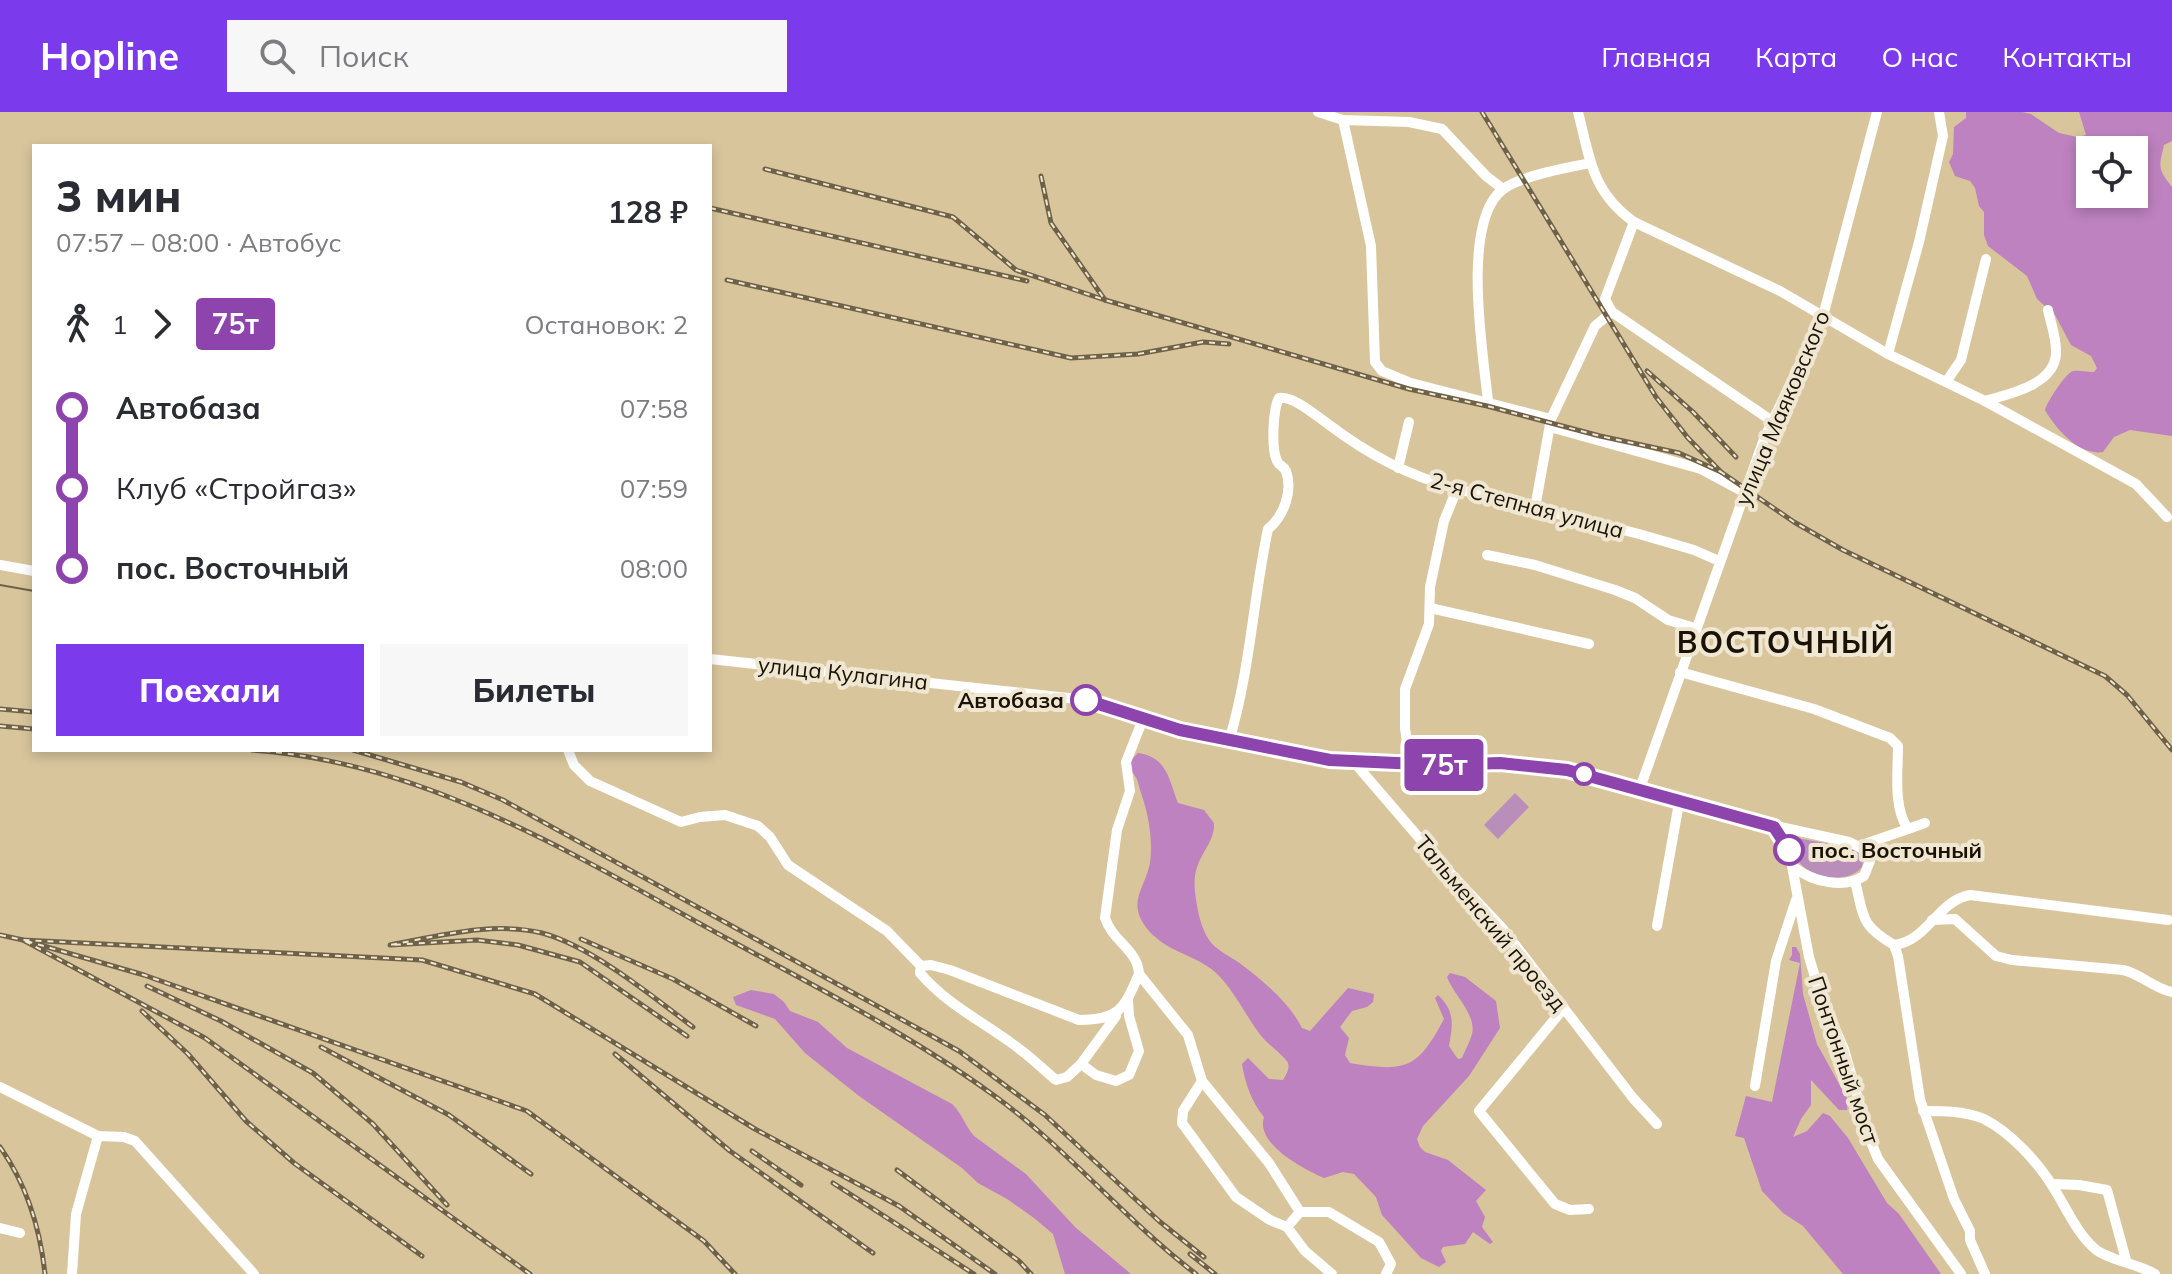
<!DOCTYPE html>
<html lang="ru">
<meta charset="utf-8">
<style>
:root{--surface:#fff;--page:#f7f7f7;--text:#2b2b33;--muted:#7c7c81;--accent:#7c3aed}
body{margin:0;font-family:Mulish,sans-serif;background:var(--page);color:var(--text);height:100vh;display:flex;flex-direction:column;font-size:30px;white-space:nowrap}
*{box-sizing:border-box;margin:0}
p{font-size:26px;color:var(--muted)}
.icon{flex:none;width:44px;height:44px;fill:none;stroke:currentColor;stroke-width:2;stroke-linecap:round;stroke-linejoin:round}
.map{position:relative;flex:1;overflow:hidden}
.panel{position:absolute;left:32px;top:32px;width:680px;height:608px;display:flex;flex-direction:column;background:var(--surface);border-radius:0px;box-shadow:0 4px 12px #0003}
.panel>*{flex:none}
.badge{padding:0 16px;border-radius:6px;font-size:28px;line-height:52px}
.tools{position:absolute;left:2076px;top:24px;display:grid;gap:16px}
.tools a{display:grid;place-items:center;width:72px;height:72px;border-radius:0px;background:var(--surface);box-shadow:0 4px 12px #0003;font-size:40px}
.map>.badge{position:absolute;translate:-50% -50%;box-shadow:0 0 0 4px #fff}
.legs{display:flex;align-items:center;gap:12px;height:88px;padding:0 24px;font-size:26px}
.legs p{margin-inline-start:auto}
.overview{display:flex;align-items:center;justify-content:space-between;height:136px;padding:0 24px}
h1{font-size:44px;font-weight:800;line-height:60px}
.cta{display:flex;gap:16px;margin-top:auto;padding:16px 24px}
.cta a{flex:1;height:92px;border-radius:0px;background:var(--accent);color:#fff;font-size:32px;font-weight:800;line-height:92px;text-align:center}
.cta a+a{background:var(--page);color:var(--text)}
ul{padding:0 24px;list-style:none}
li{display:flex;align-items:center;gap:28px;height:80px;font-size:30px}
li i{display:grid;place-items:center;width:12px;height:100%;margin:0 10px;background:currentColor}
li i::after{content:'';width:20px;height:20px;margin:-10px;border:6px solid;border-radius:50%;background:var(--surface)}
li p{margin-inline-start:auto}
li:first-child i{background:linear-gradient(#0000 50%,currentColor 0)}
li:last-child i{background:linear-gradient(currentColor 50%,#0000 0)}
header{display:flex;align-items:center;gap:48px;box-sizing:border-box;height:112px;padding:0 40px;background:var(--accent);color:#fff}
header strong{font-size:38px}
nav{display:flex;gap:44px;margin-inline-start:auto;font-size:28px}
.search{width:560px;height:72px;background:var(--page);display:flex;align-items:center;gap:20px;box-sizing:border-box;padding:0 28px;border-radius:0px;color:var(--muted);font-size:30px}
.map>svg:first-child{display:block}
.green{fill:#b98ebb}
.forest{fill:#bd82bf;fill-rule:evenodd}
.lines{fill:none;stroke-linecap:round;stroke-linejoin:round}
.minor{stroke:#fff;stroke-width:10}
.tram{stroke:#6e6147;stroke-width:2}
.rail-casing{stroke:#6e6147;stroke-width:5}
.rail{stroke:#f0e7d2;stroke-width:2;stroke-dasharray:6;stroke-linecap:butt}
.line-1-casing{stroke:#fff;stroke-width:18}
.line-1{stroke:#8e44ad;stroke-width:12}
.stop-1-dot{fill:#fff;stroke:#8e44ad;stroke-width:4}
.labels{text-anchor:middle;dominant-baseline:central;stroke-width:8;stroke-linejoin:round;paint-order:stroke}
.street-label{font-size:22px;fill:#1a1204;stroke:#f0e7d2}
.stop-label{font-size:22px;font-weight:bold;fill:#1a1204;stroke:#f0e7d2;text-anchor:end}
.district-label{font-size:30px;font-weight:bold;letter-spacing:2px;fill:#1a1204;stroke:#f0e7d2}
</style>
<header>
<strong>Hopline</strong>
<div class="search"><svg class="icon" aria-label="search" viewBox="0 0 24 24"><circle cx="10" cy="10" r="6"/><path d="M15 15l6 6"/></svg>Поиск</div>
<nav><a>Главная</a><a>Карта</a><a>О нас</a><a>Контакты</a></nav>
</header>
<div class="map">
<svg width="2172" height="1162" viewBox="0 0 2172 1162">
<rect width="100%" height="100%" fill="#d8c59c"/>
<g class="green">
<path d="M1515 681 1529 695 1498 727 1484 713Z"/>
<path d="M1797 726 1847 735 1858 740 1863 747 1862 755C1843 779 1780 759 1797 726Z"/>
</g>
<g class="forest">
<path d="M1966 0H2022L2031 2 2059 21 2077 25 2086 23 2079 0H2172V29L2164 33C2159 55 2157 56 2172 75V324L2130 318 2114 325 2103 340C2079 344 2056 317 2045 298 2047 290 2065 262 2073 259 2079 258 2087 260 2094 260L2097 256 2091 244 2071 233 2055 203 2037 187 2027 164 1988 134 1984 123V100L1979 94 1975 76 1970 69 1955 64 1949 50 1953 42 1954 15 1966 6ZM2090 38H2134V82H2090Z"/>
<path d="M1138 641C1168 645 1169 669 1178 691L1204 698 1214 711C1215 736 1191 744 1195 780 1197 796 1200 814 1209 828 1215 837 1229 844 1238 850 1261 867 1289 890 1302 916L1310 919 1348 876 1374 882 1373 890 1367 895 1352 899 1340 915 1349 926 1345 943 1350 951C1405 960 1417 958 1444 907L1435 886 1438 883C1455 899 1453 912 1449 934L1458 947 1462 946C1465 938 1470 930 1472 922 1477 903 1453 882 1447 865L1450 861 1465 865 1496 889 1500 916 1469 964 1423 1014 1417 1027 1420 1035 1425 1040 1448 1048 1486 1078 1476 1089 1485 1105 1482 1115 1493 1130 1490 1132 1473 1120 1465 1132 1443 1135 1441 1139 1446 1150 1439 1155 1421 1146 1382 1103 1376 1085 1354 1062 1343 1060 1324 1066C1304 1057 1255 1032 1264 1005 1252 991 1245 971 1242 952L1248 946 1269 967 1283 968C1286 963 1290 957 1288 951 1285 945 1268 932 1262 925 1246 905 1234 877 1215 860 1194 842 1169 841 1149 819 1125 791 1145 777 1150 751 1153 730 1149 704 1142 684 1138 673 1139 666 1130 658L1131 648Z"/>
<path d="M1792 835H1796L1800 842 1803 882 1817 932 1848 988 1847 998H1839L1811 968V993L1801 1007 1793 1025 1807 1019 1823 1001 1830 1004 1848 1026 1887 1091 1899 1102 1941 1162H1843L1803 1114 1783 1101 1762 1079 1744 1026 1735 1024 1746 984 1772 990 1800 851 1789 848 1792 843Z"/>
<path d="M751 878 774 882 784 890 790 899 818 910 847 936 952 992C962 1001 965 1014 974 1024L1026 1062 1075 1115 1131 1162H1065L1053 1122 1034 1106 1007 1087 978 1071 962 1056 859 984 805 941 775 907 736 893 733 885Z"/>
</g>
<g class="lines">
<g class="minor">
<path d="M1318 0 1343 8 1409 10 1442 17 1486 64 1503 77"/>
<path d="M1578 0C1590 47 1592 80 1634 110L1780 179 1888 242 1985 289 2136 372 2167 405"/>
<path d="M1343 8 1371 134 1375 250 1382 259 1411 271 1551 307"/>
<path d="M1612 200 1772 309"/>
<path d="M1888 242 1919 130 1943 24 1939 0"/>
<path d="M1946 270 1961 248 1986 147"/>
<path d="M1488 289C1483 241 1461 111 1502 78 1519 64 1569 55 1591 51"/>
<path d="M1985 289C2009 282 2054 273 2056 242 2057 228 2051 212 2048 198"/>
<path d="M1550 315 1701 357 1744 380"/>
<path d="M1398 356 1409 310"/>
<path d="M1535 396 1551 307 1595 214 1612 200 1605 187 1634 110"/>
<path d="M1487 443 1535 453 1615 478 1635 486 1668 508 1695 516"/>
<path d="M0 453 34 459"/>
<path d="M1430 496 1589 532"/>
<path d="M710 547 1086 588 1180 618 1330 648 1410 652 1500 651 1553 656 1717 701 1849 730 1863 737 1870 749 1864 764C1844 777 1813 770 1795 756"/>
<path d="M1680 560 1814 597 1890 626 1898 634C1898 659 1893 696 1908 717L1925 711"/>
<path d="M1143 607 1126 650 1130 679 1117 718 1105 806C1113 830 1138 838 1139 862L1188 923 1202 969 1269 1051 1300 1100 1287 1115 1305 1139 1332 1162"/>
<path d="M1229 629C1250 560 1253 488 1268 417 1284 404 1293 379 1286 359 1283 353 1280 355 1277 349 1271 336 1273 297 1279 286 1294 284 1315 303 1328 312 1369 343 1407 363 1457 377L1639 422 1694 438 1719 449"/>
<path d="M568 638 574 653 590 669 681 710 700 705 725 703 758 714 770 725 788 753 887 819 921 854 931 853 950 858 1079 908C1119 908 1124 897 1139 862"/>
<path d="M1353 649 1439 749 1503 817 1633 986 1657 1012"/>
<path d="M1410 652 1405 616V577L1429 512 1430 475 1444 409 1457 377"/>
<path d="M1639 679 1764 327 1823 204 1877 0"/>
<path d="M1774 715 1789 738 1809 845 1821 885 1844 937 1869 1025 1878 1047 1961 1162"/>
<path d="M1859 734 1908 717"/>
<path d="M1855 769C1864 805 1860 813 1894 833L1898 844 1920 987 1954 1087 1970 1119V1128L1985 1162"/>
<path d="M1932 808 1955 807 1996 844 2012 848 2123 858C2141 862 2153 876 2172 880"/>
<path d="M1657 814 1679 691"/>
<path d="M1894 833C1928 829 1937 789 1970 783L2168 808"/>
<path d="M921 854 920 861C949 895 988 912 1022 939 1034 948 1045 959 1056 968L1067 965 1081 952"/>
<path d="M1564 896 1479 999 1555 1092 1570 1098 1589 1097"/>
<path d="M1116 904 1081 952 1096 963 1116 969 1129 963 1139 939 1129 904 1128 888"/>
<path d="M1202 969 1183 999 1182 1011 1236 1085 1270 1108 1287 1115"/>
<path d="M1755 974 1776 849 1796 788"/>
<path d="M0 975 98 1024 124 1025 135 1029 254 1162"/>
<path d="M1923 999C1943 999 1965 999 1984 1007 2010 1020 2038 1050 2053 1075 2066 1095 2076 1120 2094 1136 2105 1147 2138 1152 2155 1162"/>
<path d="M2052 1072 2079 1073 2107 1078 2126 1148"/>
<path d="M1300 1100H1329L1379 1130 1391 1152 1386 1162"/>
<path d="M0 1116 20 1121"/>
<path d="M72 1162 76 1102 98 1024"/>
</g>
<path class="tram" d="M0 473 34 479"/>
<g class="rail-casing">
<g id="rail">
<path d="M1482 0 1656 285 1688 326 1721 360 1794 410 1843 438 2105 564 2127 583 2172 638"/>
<path d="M765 57 953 105 1016 158 1105 188 1409 277 1487 294 1600 324 1679 341 1721 360"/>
<path d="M1041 64 1051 111 1105 188"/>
<path d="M710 96 1027 169"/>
<path d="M727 168 1071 246 1138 242 1203 230 1229 232"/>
<path d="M1647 259 1693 300 1736 345"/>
<path d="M0 597 34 600"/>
<path d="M0 614 34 617"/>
<path d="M252 638C426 650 576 744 726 826 816 875 909 922 992 982 1066 1035 1124 1107 1196 1162"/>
<path d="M353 638 461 670 503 688 959 939 1045 1003 1159 1109 1204 1145"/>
<path d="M0 823 23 828 422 848 535 882 755 1017 899 1094 995 1162"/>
<path d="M581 827 673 867 756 914"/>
<path d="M147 874 221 909 313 961 373 1012 447 1093"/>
<path d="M142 899 188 942 246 1009 294 1051 422 1144"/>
<path d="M687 924 580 850 518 833 477 828 390 833C439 824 493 809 542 821 591 834 652 884 693 915"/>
<path d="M321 935 449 1003 531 1062"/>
<path d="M615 942 730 1039 873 1141"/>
<path d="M0 1035C27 1073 40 1116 45 1162"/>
<path d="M752 1039 801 1073"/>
<path d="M897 1058 1019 1149 1031 1162"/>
<path d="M833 1071 974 1162"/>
<path d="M1190 1142 1215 1162"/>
<path d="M530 1162 205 926 23 828 144 863 527 999 704 1129 735 1162"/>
</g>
</g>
<use href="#rail" class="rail"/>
</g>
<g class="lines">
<g class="line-1-casing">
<path id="line-1" d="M1086 588 1180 618 1330 648 1441 653 1500 651 1567 658 1774 715 1789 738"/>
</g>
<use href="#line-1" class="line-1"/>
</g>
<g class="stop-1-dot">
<circle cx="1086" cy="588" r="14"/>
<circle cx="1584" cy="662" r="10"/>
<circle cx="1789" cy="738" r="14"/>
</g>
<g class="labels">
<g class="street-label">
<text transform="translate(1782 296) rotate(-67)">улица Маяковского</text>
<text transform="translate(1527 393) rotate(15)">2-я Степная улица</text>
<text transform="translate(843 561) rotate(6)">улица Кулагина</text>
<text transform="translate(1491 811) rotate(50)">Тальменский проезд</text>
<text transform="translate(1844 948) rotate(71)">Понтонный мост</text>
</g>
<g class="stop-label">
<text x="1064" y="588">Автобаза</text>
<text x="1811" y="738" text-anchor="start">пос. Восточный</text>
</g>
<g class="district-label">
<text x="1786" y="530">ВОСТОЧНЫЙ</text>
</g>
</g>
</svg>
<div class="tools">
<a><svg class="icon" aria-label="locate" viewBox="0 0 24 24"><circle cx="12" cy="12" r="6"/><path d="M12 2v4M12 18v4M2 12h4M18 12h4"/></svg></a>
</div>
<b class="badge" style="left:1444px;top:653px;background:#8e44ad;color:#fff">75т</b>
<section class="panel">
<div class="overview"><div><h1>3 мин</h1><p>07:57 – 08:00 · Автобус</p></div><b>128 ₽</b></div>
<div class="legs"><svg class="icon" aria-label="walk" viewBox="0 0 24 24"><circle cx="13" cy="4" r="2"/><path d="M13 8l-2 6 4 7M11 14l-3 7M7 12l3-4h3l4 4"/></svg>1<svg class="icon" aria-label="forward" viewBox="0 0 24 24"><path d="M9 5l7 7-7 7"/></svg><b class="badge" style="background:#8e44ad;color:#fff">75т</b><p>Остановок: 2</p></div>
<ul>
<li><i style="color:#8e44ad"></i><b>Автобаза</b><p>07:58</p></li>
<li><i style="color:#8e44ad"></i><span>Клуб «Стройгаз»</span><p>07:59</p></li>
<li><i style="color:#8e44ad"></i><b>пос. Восточный</b><p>08:00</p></li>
</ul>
<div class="cta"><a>Поехали</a><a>Билеты</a></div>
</section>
</div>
